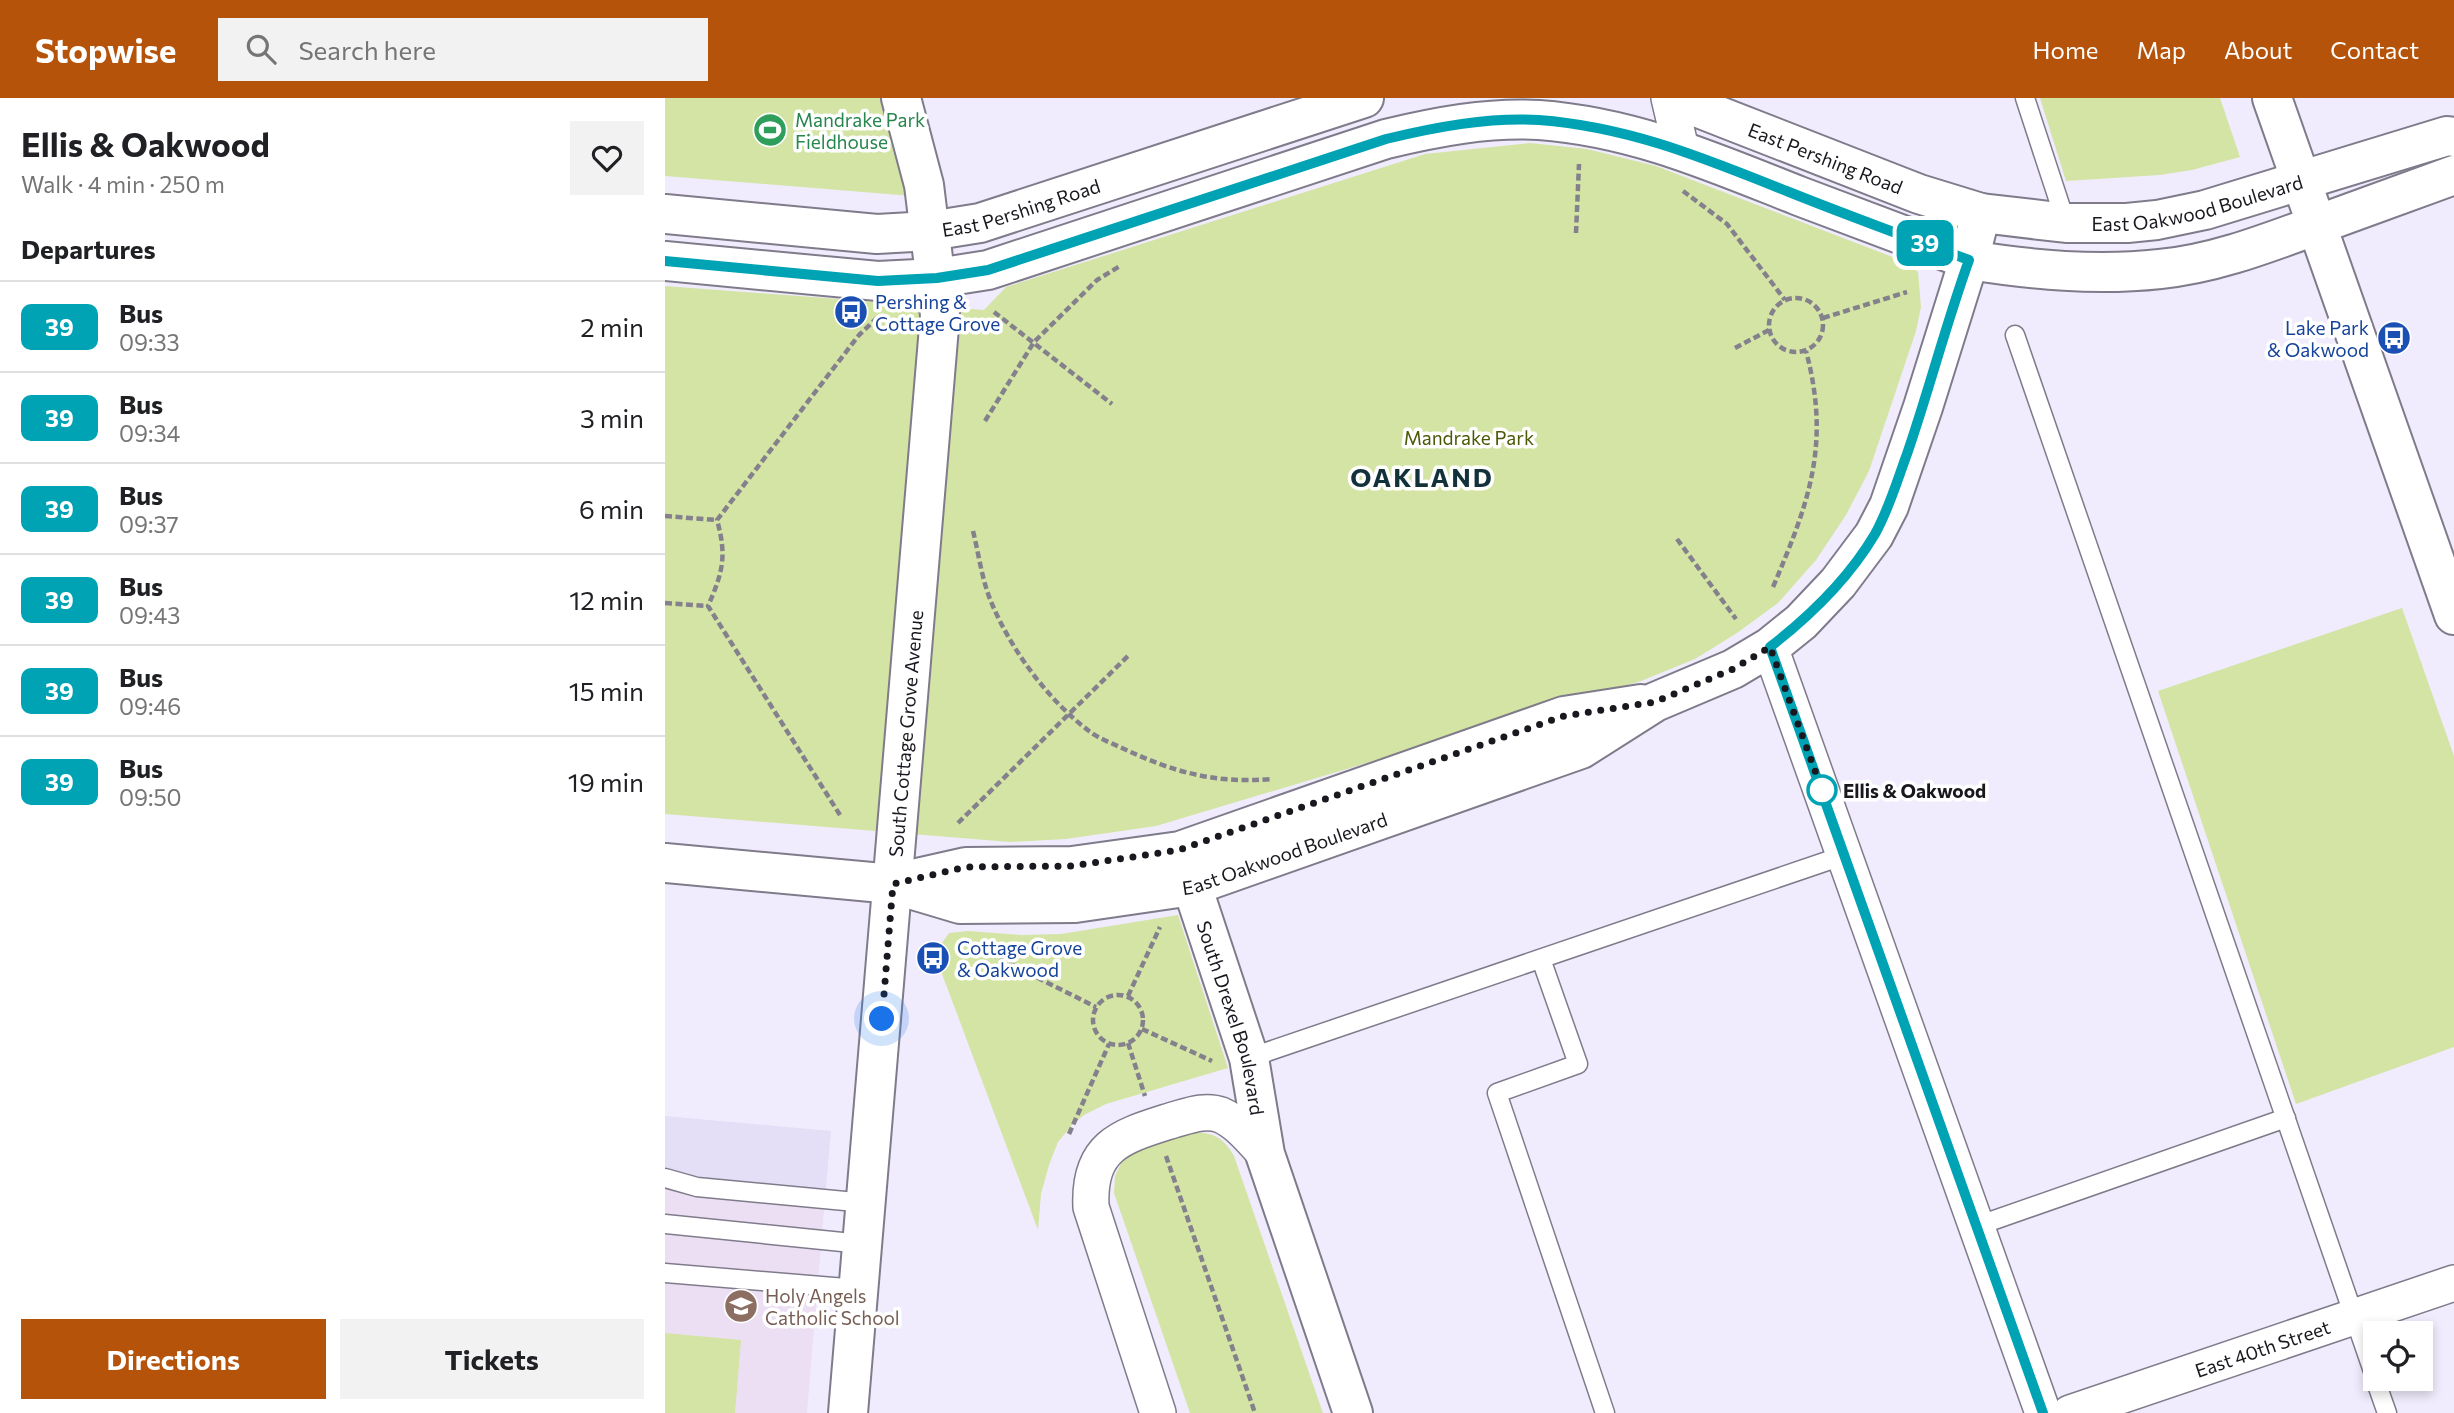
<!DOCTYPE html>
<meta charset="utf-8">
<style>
:root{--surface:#fff;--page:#f2f2f2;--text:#202124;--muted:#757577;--line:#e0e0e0;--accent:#b45309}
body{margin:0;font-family:Commissioner,sans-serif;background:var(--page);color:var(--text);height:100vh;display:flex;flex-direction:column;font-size:26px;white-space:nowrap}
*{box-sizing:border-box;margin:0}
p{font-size:23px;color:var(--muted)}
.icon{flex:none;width:38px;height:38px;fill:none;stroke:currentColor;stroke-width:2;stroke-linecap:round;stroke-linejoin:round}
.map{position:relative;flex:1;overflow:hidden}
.panel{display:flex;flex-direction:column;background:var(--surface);width:665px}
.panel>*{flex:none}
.badge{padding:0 14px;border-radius:10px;font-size:24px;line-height:46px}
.buttons{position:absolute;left:1698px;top:1223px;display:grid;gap:14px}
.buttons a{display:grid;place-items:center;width:70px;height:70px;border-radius:0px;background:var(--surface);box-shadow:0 4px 10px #0003;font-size:35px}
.you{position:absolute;width:35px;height:35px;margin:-18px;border:5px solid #fff;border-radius:50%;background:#1a73e8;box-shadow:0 0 0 10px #1a73e833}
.map>.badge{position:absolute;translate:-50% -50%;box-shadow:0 0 0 4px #fff}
h2{padding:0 21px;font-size:26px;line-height:63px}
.round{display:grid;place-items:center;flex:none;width:74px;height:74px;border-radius:0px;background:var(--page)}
.overview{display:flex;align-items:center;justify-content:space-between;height:119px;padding:0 21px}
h1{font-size:33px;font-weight:700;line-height:52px}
.button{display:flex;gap:14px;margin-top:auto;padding:14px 21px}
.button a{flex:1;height:80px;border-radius:0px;background:var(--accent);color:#fff;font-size:28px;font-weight:700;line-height:80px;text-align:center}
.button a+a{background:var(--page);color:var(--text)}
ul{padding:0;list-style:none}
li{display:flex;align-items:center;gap:21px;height:91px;padding:0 21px;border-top:2px solid var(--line)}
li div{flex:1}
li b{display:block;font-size:26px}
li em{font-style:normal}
li .badge{min-width:77px;font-weight:700;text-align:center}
header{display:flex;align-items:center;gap:42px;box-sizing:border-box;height:98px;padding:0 35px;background:var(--accent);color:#fff}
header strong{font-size:33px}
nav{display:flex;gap:38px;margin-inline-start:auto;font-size:24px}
.search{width:490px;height:63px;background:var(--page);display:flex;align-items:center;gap:18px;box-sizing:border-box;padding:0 24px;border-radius:0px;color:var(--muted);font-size:26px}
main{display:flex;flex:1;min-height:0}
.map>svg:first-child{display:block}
.built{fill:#e4def6}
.education{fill:#ecdff3}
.green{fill:#d3e4a4}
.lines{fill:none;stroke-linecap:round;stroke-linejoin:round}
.service-casing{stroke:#7f7b8b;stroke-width:21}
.minor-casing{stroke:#7f7b8b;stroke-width:38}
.tertiary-casing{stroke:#7f7b8b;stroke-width:42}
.secondary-casing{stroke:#7f7b8b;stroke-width:42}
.path{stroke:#84818d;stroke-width:4.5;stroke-dasharray:7 3.5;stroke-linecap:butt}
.service{stroke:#fff;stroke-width:18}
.minor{stroke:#fff;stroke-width:35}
.tertiary{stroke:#fff;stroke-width:38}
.secondary{stroke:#fff;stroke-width:38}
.line-casing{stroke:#fff;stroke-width:16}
.line{stroke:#00a3b4;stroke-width:10}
.walk{stroke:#1a181f;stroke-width:7;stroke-dasharray:0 12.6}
.stop-dot{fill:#fff;stroke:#00a3b4;stroke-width:3.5}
.labels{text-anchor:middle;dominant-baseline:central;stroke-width:7;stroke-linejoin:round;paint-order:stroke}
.leisure-label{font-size:19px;fill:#27864d;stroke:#fff;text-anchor:start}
.street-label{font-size:19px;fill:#1a181f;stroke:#fff}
.transit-label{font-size:19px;fill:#164399;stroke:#fff;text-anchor:start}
.park-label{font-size:19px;fill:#4a5906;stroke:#fff}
.stop-label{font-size:19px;font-weight:bold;fill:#1a181f;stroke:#fff;text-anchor:start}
.education-label{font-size:19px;fill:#785e54;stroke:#fff;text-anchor:start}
.district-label{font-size:26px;font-weight:bold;letter-spacing:2px;fill:#13313b;stroke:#fff}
</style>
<header>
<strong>Stopwise</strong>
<div class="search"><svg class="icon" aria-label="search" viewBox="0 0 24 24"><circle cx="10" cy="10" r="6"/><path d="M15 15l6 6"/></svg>Search here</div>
<nav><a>Home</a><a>Map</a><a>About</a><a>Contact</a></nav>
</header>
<main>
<section class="panel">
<div class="overview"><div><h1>Ellis &amp; Oakwood</h1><p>Walk · 4 min · 250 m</p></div><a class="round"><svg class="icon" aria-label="heart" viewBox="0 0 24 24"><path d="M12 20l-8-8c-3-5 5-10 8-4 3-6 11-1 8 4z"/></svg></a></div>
<h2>Departures</h2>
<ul>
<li><span class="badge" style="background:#00a3b4;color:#fff">39</span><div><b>Bus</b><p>09:33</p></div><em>2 min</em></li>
<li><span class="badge" style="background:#00a3b4;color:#fff">39</span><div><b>Bus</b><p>09:34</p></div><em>3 min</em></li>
<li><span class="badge" style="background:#00a3b4;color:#fff">39</span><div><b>Bus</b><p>09:37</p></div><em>6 min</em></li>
<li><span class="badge" style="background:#00a3b4;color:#fff">39</span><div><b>Bus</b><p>09:43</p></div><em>12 min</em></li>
<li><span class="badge" style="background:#00a3b4;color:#fff">39</span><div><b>Bus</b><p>09:46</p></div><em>15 min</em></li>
<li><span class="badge" style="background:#00a3b4;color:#fff">39</span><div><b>Bus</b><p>09:50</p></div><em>19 min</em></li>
</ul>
<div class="button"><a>Directions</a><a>Tickets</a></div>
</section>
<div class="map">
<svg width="1789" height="1315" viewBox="0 0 1789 1315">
<rect width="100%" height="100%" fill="#f0ecfd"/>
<path class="built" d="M0 1018 166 1033 160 1101 0 1080Z"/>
<path class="education" d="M0 1080 160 1101 142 1315H0Z"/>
<g class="green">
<path d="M0 0H233L259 99 0 78Z"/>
<path d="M1375 0H1555L1575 59 1527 72 1494 77 1401 83Z"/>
<path d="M865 45 922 51 991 68 1238 163 1253 174 1256 209 1251 233 1204 373 1181 417 1151 462 1113 505 1072 535 1030 561 976 583 491 728 401 741 345 744 0 716V188L319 212 341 189 760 56Z"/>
<path d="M1737 510 1789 658V949L1631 1006 1493 593Z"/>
<path d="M513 817 563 970 441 1006 419 1017 408 1026 393 1044 384 1067 376 1096 373 1132 274 868V849L284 835 303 833 356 837 396 836Z"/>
<path d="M525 1034C549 1035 557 1038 569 1058L658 1315H525L449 1095 450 1078 460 1057Z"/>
<path d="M0 1235 76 1242 70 1315H0Z"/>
</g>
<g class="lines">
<g class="service-casing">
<g id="service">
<path d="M1360 0 1401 125"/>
<path d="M1350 237 1710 1279"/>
<path d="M876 861 913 966 832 995 940 1315"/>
<path d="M584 960 1180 757"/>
<path d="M0 1080 32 1089 201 1105"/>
<path d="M0 1126 197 1146"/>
<path d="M1312 1128 1621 1020"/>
<path d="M0 1175 193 1191"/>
<path d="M1710 1281 1722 1315"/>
</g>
</g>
<g class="minor-casing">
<g id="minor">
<path d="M1004 0 1016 51"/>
<path d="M1105 549 1378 1315"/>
<path d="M493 1315 426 1109C423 1046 458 1038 508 1022 523 1018 540 1011 556 1017 574 1025 587 1042 600 1056"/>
<path id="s1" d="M1405 1315 1789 1185"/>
</g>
</g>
<g class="tertiary-casing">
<g id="tertiary">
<path d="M1607 0 1789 517"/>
<path id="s2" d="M0 765 228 786 295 806 410 805 527 788 916 651 990 604 1068 571 1105 549 1136 524 1173 485 1209 437 1224 408 1258 309 1304 162 1316 115"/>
<path d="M230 785 301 769 407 768 515 753 899 618 976 606"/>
<path id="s3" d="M527 788 584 960 600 1056 688 1315"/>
</g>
</g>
<g class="secondary-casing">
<g id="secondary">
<path id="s4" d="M1008 0 1254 96 1316 115 1401 125H1462L1492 122 1540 112 1782 38 1789 39"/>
<path id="s5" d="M0 116 212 136 265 133 315 125 699 0"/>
<path d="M0 163 213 183 272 180 323 172 721 41C771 29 823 19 874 22 969 29 1048 64 1134 98 1191 120 1248 141 1304 162 1368 172 1431 178 1495 171 1548 166 1600 146 1649 128 1696 111 1742 94 1789 77"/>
<path id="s6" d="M183 1315 275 217 259 87 236 0"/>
</g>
</g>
<g class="path">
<path d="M1018 93 1062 126 1120 202"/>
<path d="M911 135 914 66"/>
<circle cx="1131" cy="227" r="27"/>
<path d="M329 214 447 306"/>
<path d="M1158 220 1242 194"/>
<path d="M1070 250 1104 232"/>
<path d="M320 323 369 244 432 182 455 168"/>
<path d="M0 418 51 422"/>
<path d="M308 433C314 457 317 483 327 506 347 553 383 602 424 633 433 640 446 645 457 650 508 674 550 686 607 681"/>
<path d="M1012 441 1071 521"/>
<path d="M1108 489C1144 404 1166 347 1141 253"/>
<path d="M0 505 43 508"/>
<path d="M175 717 43 508C58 474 62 458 52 422L194 237 214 218"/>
<path d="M293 725 465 556"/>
<path d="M297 842 431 909"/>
<circle cx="453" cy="922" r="25"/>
<path d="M463 898 495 829"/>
<path d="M477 931 547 963"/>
<path d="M463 945 480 998"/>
<path d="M404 1036 444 946"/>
<path d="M501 1058 590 1315"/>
</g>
<use href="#service" class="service"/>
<use href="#minor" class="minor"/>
<use href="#tertiary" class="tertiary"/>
<use href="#secondary" class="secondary"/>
</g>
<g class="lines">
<g class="line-casing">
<path id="line" d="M0 163 213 183 272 180 323 172 721 41C771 29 823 19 874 22 966 29 1041 61 1124 94 1184 118 1244 140 1304 162 1281 226 1264 292 1242 356 1232 383 1224 411 1210 436 1184 480 1145 518 1105 549L1378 1315"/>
</g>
<use href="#line" class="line"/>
<path class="walk" d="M217 921 228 786 301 769 407 768 514 752 899 618 990 604 1068 571 1105 549 1157 692"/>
</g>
<defs>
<g id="stadium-disc" transform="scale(1.75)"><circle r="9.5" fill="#2e9e5b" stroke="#fff"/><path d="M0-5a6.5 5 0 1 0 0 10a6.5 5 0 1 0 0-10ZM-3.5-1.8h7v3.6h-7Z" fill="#fff"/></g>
<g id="bus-disc" transform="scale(1.75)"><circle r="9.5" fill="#1a4fb4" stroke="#fff"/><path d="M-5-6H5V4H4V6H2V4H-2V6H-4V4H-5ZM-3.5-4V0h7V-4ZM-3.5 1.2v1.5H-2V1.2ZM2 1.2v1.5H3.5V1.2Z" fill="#fff"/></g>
<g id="school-disc" transform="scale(1.75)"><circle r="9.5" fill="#8d6e63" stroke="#fff"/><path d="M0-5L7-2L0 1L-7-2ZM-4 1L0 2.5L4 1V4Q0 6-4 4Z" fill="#fff"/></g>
</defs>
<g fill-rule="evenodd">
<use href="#stadium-disc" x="105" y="32"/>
<use href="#bus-disc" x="186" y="214"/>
<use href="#bus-disc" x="1729" y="240"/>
<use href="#bus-disc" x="268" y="860"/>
<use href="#school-disc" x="76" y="1208"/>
</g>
<circle class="stop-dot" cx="1157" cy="692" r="14"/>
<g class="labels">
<g class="leisure-label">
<text x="130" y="21">Mandrake Park<tspan x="130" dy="22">Fieldhouse</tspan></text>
</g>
<g class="street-label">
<text stroke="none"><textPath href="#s4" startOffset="164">East Pershing Road</textPath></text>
<text stroke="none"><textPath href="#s4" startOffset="548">East Oakwood Boulevard</textPath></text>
<text stroke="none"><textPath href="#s5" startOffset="360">East Pershing Road</textPath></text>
<text stroke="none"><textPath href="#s6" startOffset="682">South Cottage Grove Avenue</textPath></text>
<text stroke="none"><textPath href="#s2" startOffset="630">East Oakwood Boulevard</textPath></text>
<text stroke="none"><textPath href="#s3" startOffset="138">South Drexel Boulevard</textPath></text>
<text stroke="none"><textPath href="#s1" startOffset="203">East 40th Street</textPath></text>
</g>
<g class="transit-label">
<text x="210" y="203">Pershing &amp;<tspan x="210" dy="22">Cottage Grove</tspan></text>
<text x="1704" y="229" text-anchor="end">Lake Park<tspan x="1704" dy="22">&amp; Oakwood</tspan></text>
<text x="292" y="849">Cottage Grove<tspan x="292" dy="22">&amp; Oakwood</tspan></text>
</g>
<g class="park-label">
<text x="804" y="339">Mandrake Park</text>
</g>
<g class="stop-label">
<text x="1178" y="692">Ellis &amp; Oakwood</text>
</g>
<g class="education-label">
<text x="100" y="1197">Holy Angels<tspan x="100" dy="22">Catholic School</tspan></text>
</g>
<g class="district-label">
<text x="757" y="378">OAKLAND</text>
</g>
</g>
</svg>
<div class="buttons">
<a><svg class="icon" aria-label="locate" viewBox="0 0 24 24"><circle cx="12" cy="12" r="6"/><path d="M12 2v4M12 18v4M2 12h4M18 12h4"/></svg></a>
</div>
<div class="you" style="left:217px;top:921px"></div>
<b class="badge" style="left:1260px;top:145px;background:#00a3b4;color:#fff">39</b>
</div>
</main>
